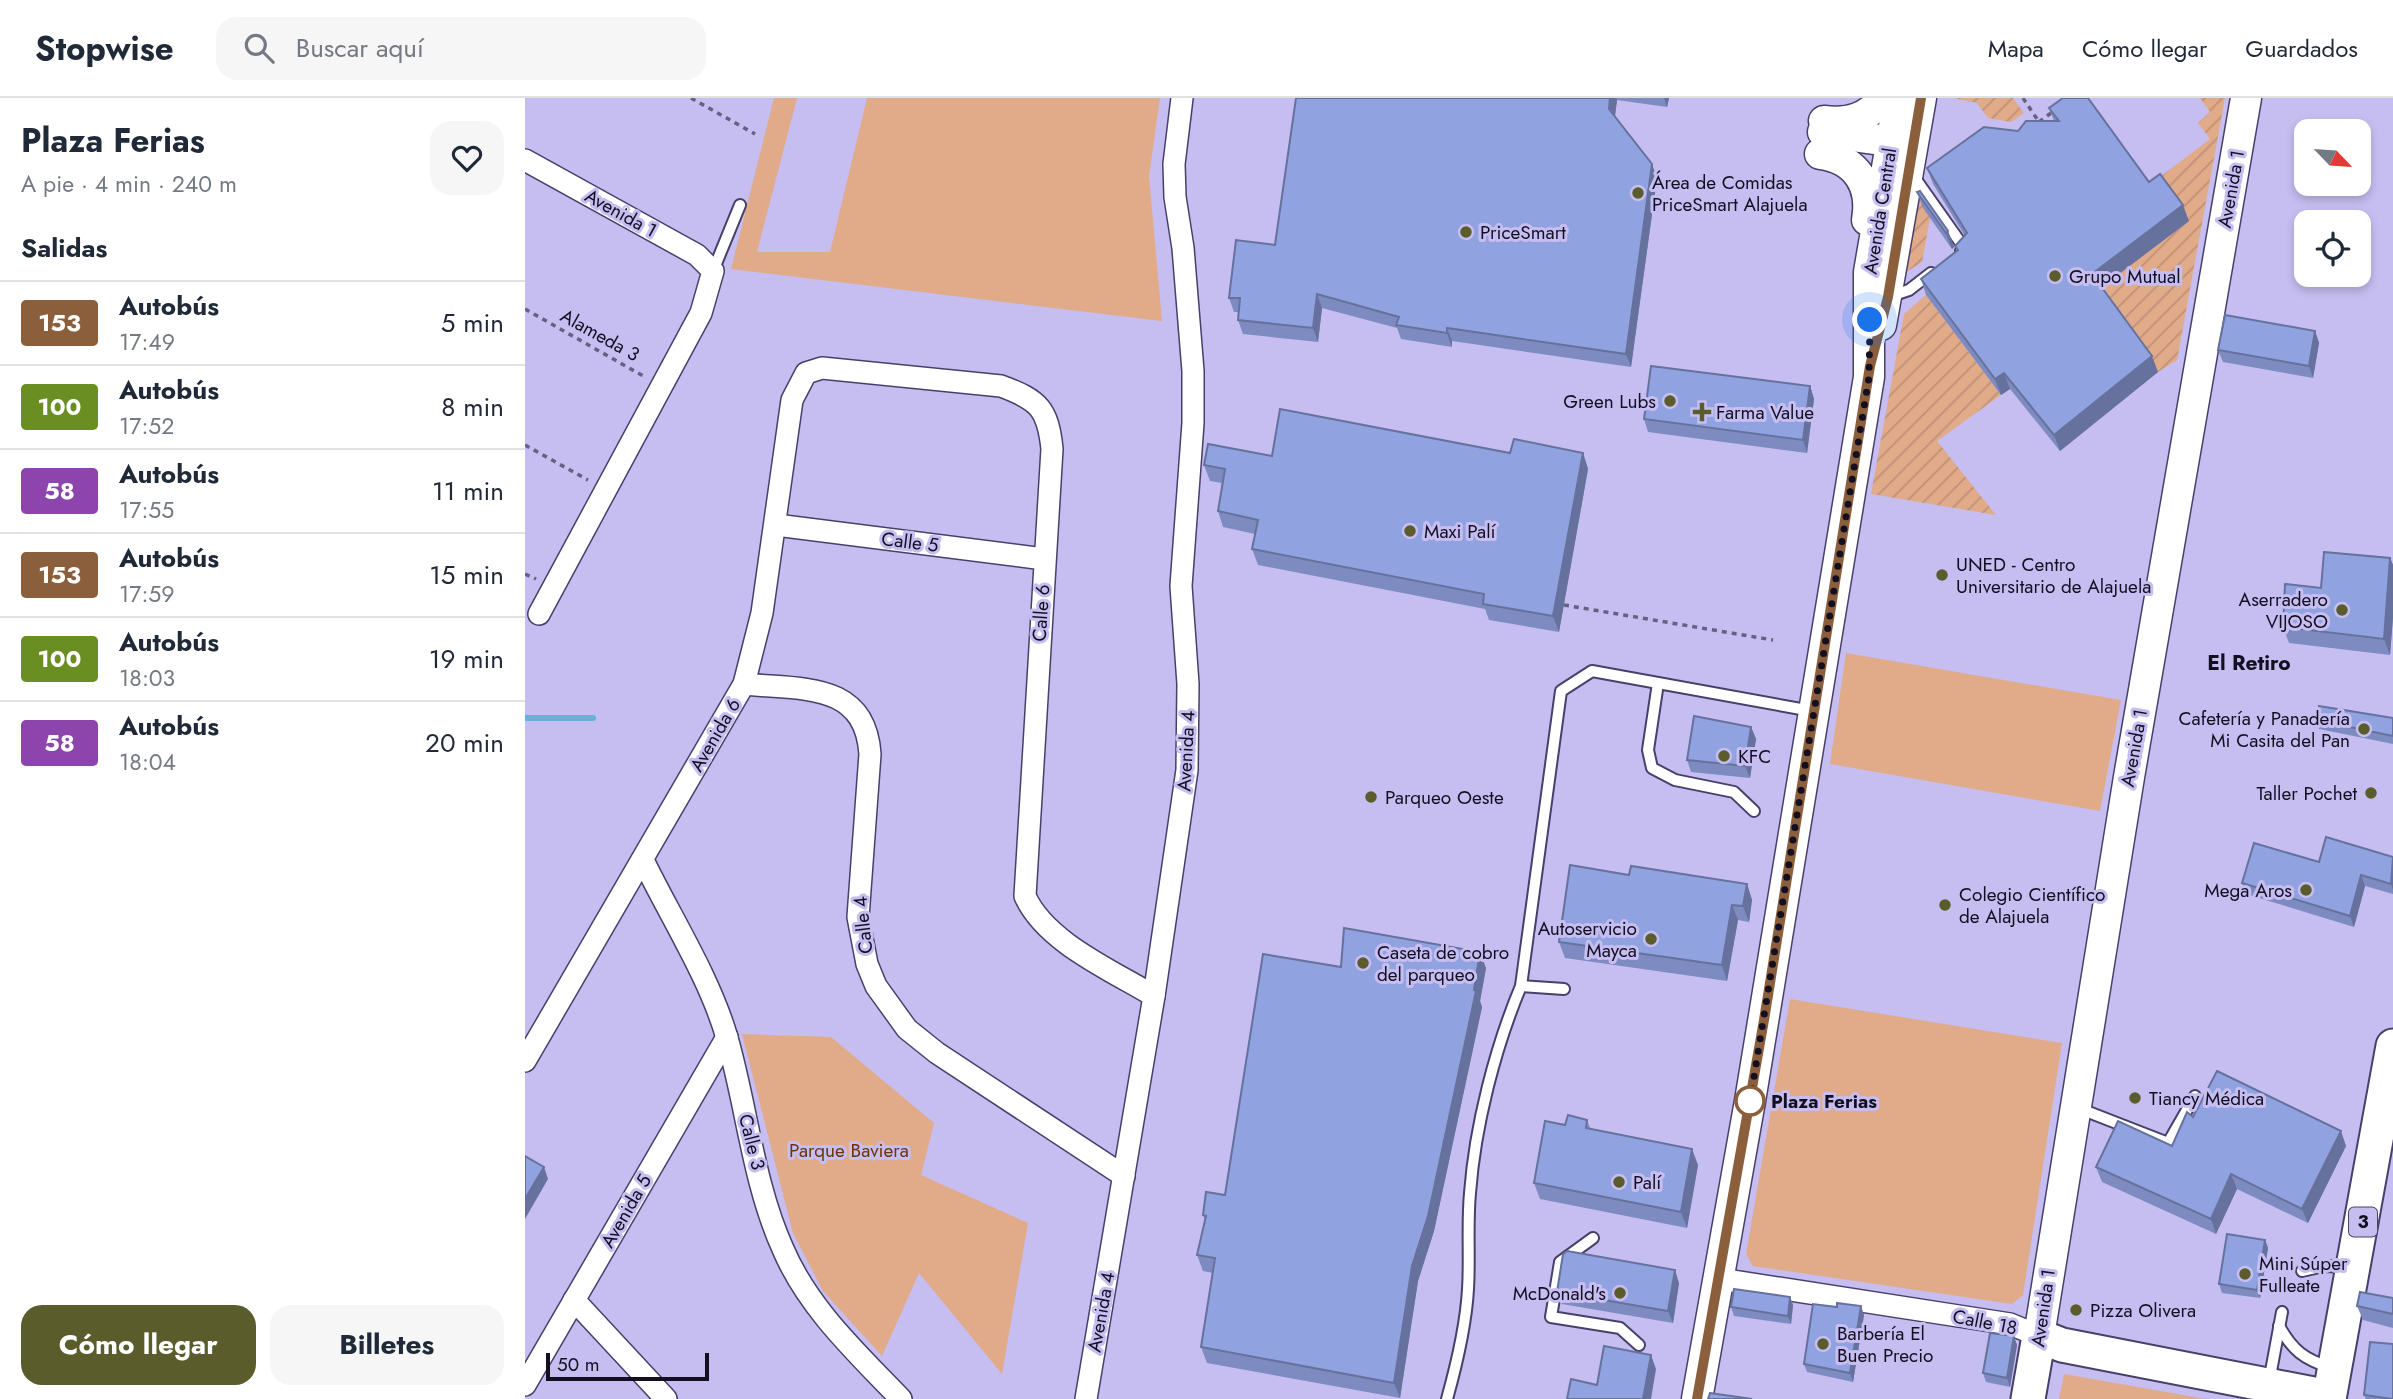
<!DOCTYPE html>
<html lang="es">
<meta charset="utf-8">
<style>
:root{--surface:#fff;--page:#f6f6f7;--text:#1f2937;--muted:#747a83;--line:#e0e1e3;--accent:#5a5d2b}
body{margin:0;font-family:Jost,sans-serif;background:var(--page);color:var(--text);height:100vh;display:flex;flex-direction:column;font-size:26px;white-space:nowrap}
*{box-sizing:border-box;margin:0}
p{font-size:23px;color:var(--muted)}
.icon{flex:none;width:38px;height:38px;fill:none;stroke:currentColor;stroke-width:2;stroke-linecap:round;stroke-linejoin:round}
.map{position:relative;flex:1;overflow:hidden}
.sheet{display:flex;flex-direction:column;background:var(--surface);width:525px}
.sheet>*{flex:none}
.badge{padding:0 14px;border-radius:5px;font-size:24px;line-height:46px}
.needle{width:46px;rotate:115deg}
.buttons{position:absolute;left:1769px;top:21px;display:grid;gap:14px}
.buttons a{display:grid;place-items:center;width:77px;height:77px;border-radius:14px;background:var(--surface);box-shadow:0 4px 10px #0003;font-size:35px}
.scale{position:absolute;left:21px;bottom:18px;width:163px;box-sizing:border-box;padding-left:7px;border:4px solid #130f21;border-top:0;font-size:19px;line-height:24px;white-space:nowrap;color:#130f21;-webkit-text-stroke:5px #c6bef1;paint-order:stroke}
.you{position:absolute;width:35px;height:35px;margin:-18px;border:5px solid #fff;border-radius:50%;background:#1a73e8;box-shadow:0 0 0 10px #1a73e833}
.map>.badge{position:absolute;translate:-50% -50%;box-shadow:0 0 0 4px #fff}
h2{padding:0 21px;font-size:26px;line-height:63px}
.round{display:grid;place-items:center;flex:none;width:74px;height:74px;border-radius:21px;background:var(--page)}
.head{display:flex;align-items:center;justify-content:space-between;height:119px;padding:0 21px}
h1{font-size:33px;font-weight:700;line-height:52px}
.action{display:flex;gap:14px;margin-top:auto;padding:14px 21px}
.action a{flex:1;height:80px;border-radius:21px;background:var(--accent);color:#fff;font-size:28px;font-weight:700;line-height:80px;text-align:center}
.action a+a{background:var(--page);color:var(--text)}
ul{padding:0;list-style:none}
li{display:flex;align-items:center;gap:21px;height:84px;padding:0 21px;border-top:2px solid var(--line)}
li div{flex:1}
li b{display:block;font-size:26px}
li em{font-style:normal}
li .badge{min-width:77px;font-weight:700;text-align:center}
header{display:flex;align-items:center;gap:42px;box-sizing:border-box;height:98px;padding:0 35px;background:var(--surface);border-bottom:2px solid var(--line)}
header strong{font-size:33px}
nav{display:flex;gap:38px;margin-inline-start:auto;font-size:24px}
.search{width:490px;height:63px;background:var(--page);display:flex;align-items:center;gap:18px;box-sizing:border-box;padding:0 24px;border-radius:21px;color:var(--muted);font-size:26px}
main{display:flex;flex:1;min-height:0}
.map>svg:first-child{display:block}
.green{fill:#e1aa89}
.garden{fill:url(#garden-furrows)}
.lines{fill:none;stroke-linecap:round;stroke-linejoin:round}
.stream{stroke:#67b1d6;stroke-width:6}
.lane-casing{stroke:#483f6a;stroke-width:14}
.street-casing{stroke:#483f6a;stroke-width:24}
.secondary-casing{stroke:#483f6a;stroke-width:33}
.primary-casing{stroke:#483f6a;stroke-width:37}
.path{stroke:#666081;stroke-width:3.5;stroke-dasharray:5 5;stroke-linecap:butt}
.lane{stroke:#fff;stroke-width:10}
.street{stroke:#fff;stroke-width:21}
.secondary{stroke:#fff;stroke-width:30}
.primary{stroke:#fff;stroke-width:33}
.wall{fill:#7d8bc1}
.shaded-wall{fill:#66719d}
.building{fill:#91a2e0;stroke:#66719d;stroke-width:2}
.line-casing{stroke:#fff;stroke-width:16}
.line{stroke:#8b5e3c;stroke-width:10}
.walk{stroke:#130f21;stroke-width:7;stroke-dasharray:0 12.6}
.poi-dot{fill:#5a5d2b;stroke:#c6bef1;stroke-width:2.5}
.stop-dot{fill:#fff;stroke:#8b5e3c;stroke-width:3.5}
.labels{text-anchor:middle;dominant-baseline:central;stroke-width:6;stroke-linejoin:round;paint-order:stroke}
.shield{fill:#c6bef1;stroke:#49445f;stroke-width:2}
.shield-label{font-size:18px;font-weight:bold;fill:#130f21}
.poi-label{font-size:19px;fill:#130f21;stroke:#c6bef1;text-anchor:start}
.street-label{font-size:19px;fill:#130f21;stroke:#c6bef1}
.stop-label{font-size:19px;font-weight:bold;fill:#130f21;stroke:#c6bef1;text-anchor:start}
.park-label{font-size:19px;fill:#6d3405;stroke:#c6bef1}
.neighbourhood-label{font-size:21px;font-weight:bold;fill:#130f21;stroke:#c6bef1}
</style>
<header>
<strong>Stopwise</strong>
<div class="search"><svg class="icon" aria-label="search" viewBox="0 0 24 24"><circle cx="10" cy="10" r="6"/><path d="M15 15l6 6"/></svg>Buscar aquí</div>
<nav><a>Mapa</a><a>Cómo llegar</a><a>Guardados</a></nav>
</header>
<main>
<section class="sheet">
<div class="head"><div><h1>Plaza Ferias</h1><p>A pie · 4 min · 240 m</p></div><a class="round"><svg class="icon" aria-label="heart" viewBox="0 0 24 24"><path d="M12 20l-8-8c-3-5 5-10 8-4 3-6 11-1 8 4z"/></svg></a></div>
<h2>Salidas</h2>
<ul>
<li><span class="badge" style="background:#8b5e3c;color:#fff">153</span><div><b>Autobús</b><p>17:49</p></div><em>5 min</em></li>
<li><span class="badge" style="background:#6b8e23;color:#fff">100</span><div><b>Autobús</b><p>17:52</p></div><em>8 min</em></li>
<li><span class="badge" style="background:#8e44ad;color:#fff">58</span><div><b>Autobús</b><p>17:55</p></div><em>11 min</em></li>
<li><span class="badge" style="background:#8b5e3c;color:#fff">153</span><div><b>Autobús</b><p>17:59</p></div><em>15 min</em></li>
<li><span class="badge" style="background:#6b8e23;color:#fff">100</span><div><b>Autobús</b><p>18:03</p></div><em>19 min</em></li>
<li><span class="badge" style="background:#8e44ad;color:#fff">58</span><div><b>Autobús</b><p>18:04</p></div><em>20 min</em></li>
</ul>
<div class="action"><a>Cómo llegar</a><a>Billetes</a></div>
</section>
<div class="map">
<svg width="1868" height="1301" viewBox="0 0 1868 1301">
<defs>
<pattern id="garden-furrows" width="10" height="10" patternUnits="userSpaceOnUse" patternTransform="scale(1.75)"><rect width="10" height="10" fill="#e1aa89"/><path d="M-1 1l2-2M0 10L10 0M9 11l2-2" fill="none" stroke="#c09176"/></pattern>
</defs>
<rect width="100%" height="100%" fill="#c6bef1"/>
<g class="green">
<path d="M249 0H272L232 154H305L342 0H635L624 78 637 223 206 171Z"/>
<path d="M1321 555 1596 602 1575 713 1305 666Z"/>
<path d="M1265 901 1537 945 1498 1197 1487 1206 1228 1168 1221 1156Z"/>
<path d="M217 936 306 939 409 1025 396 1077 503 1125 477 1276 394 1175 357 1258 298 1193 268 1135Z"/>
<path d="M1539 1276 1681 1301H1534Z"/>
</g>
<g class="garden">
<path d="M1428 0H1488L1499 15 1486 24 1463 20 1452 5Z"/>
<path d="M1675 0H1700L1652 262 1633 274 1585 209 1548 210 1622 89 1685 41 1673 25 1685 14Z"/>
<path d="M1395 97 1405 120 1397 164 1380 175Z"/>
<path d="M1401 197 1476 297 1412 343 1471 417 1346 396 1379 216Z"/>
</g>
<g class="lines">
<path class="stream" d="M0 620H68"/>
<g class="lane-casing">
<g id="lane">
<path d="M1387 76 1440 151 1436 153"/>
<path d="M188 173 215 107"/>
<path d="M1366 198 1384 192 1406 175"/>
<path d="M1133 585 1123 652 1127 670 1150 682 1209 694 1229 713"/>
<path d="M996 888 1039 891"/>
<path d="M1553 1010 1643 1045 1670 998"/>
<path d="M1068 1140 1035 1164 1026 1219 1095 1230 1114 1247"/>
<path d="M1777 1173 1799 1168 1823 1169"/>
<path d="M1754 1228C1768 1253 1779 1261 1806 1270"/>
<path d="M1744 1284 1757 1214"/>
<path d="M922 1301C932 1265 941 1228 943 1191 945 1159 942 1127 945 1095 950 1028 970 950 996 888L1036 593 1067 573 1287 613"/>
</g>
</g>
<g class="street-casing">
<g id="street">
<path d="M0 62 172 157 188 173 176 215 14 516"/>
<path d="M251 427 519 461"/>
<path d="M219 586C276 592 340 583 345 656L333 819 342 866 351 888 382 931 412 955 599 1078"/>
<path d="M118 762C145 818 185 880 202 940 222 1009 228 1085 258 1151 283 1210 332 1255 376 1301"/>
<path d="M0 963 219 586 237 515 267 302 281 275 297 270 476 288C514 302 523 311 527 351L500 798C520 844 588 873 629 898"/>
<path d="M1195 1181 1485 1226 1514 1238"/>
<path d="M49 1202 141 1301"/>
<path d="M0 1287 202 939"/>
<path d="M561 1301 629 898 662 672 663 586 656 488 668 325V273L658 150 650 99 649 66 657 0"/>
</g>
</g>
<g class="secondary-casing">
<g id="secondary">
<path d="M1299 23C1324 26 1343 20 1359 0"/>
<path d="M1298 34 1356 42 1366 48 1372 64"/>
<path d="M1295 56C1332 61 1348 88 1342 122"/>
<path d="M1356 227 1396 0"/>
<path d="M1514 1238 1604 679 1721 0"/>
<path d="M1172 1301 1225 1003 1344 279V174L1374 0"/>
</g>
</g>
<g class="primary-casing">
<g id="primary">
<path d="M1503 1301 1514 1238 1537 1247 1804 1299"/>
<path d="M1804 1301 1868 948"/>
</g>
</g>
<g class="path">
<path d="M166 0 230 36"/>
<path d="M1498 0 1514 24"/>
<path d="M1514 24 1530 12"/>
<path d="M0 211 120 279"/>
<path d="M0 347 63 382"/>
<path d="M0 476 11 481"/>
<path d="M1039 507 1248 542"/>
</g>
<use href="#lane" class="lane"/>
<use href="#street" class="street"/>
<use href="#secondary" class="secondary"/>
<use href="#primary" class="primary"/>
</g>
<g class="wall">
<path d="M771 0H1144L1142 9 1092 2 1090 19 1132 80 1106 269 927 243V249L876 241 872 230 797 210 793 244 718 236 713 222V214H709L704 200 750 147Z"/>
<path d="M1524 10 1624 84 1664 123 1576 189 1633 274 1535 353 1485 291 1476 297 1401 197 1396 181 1432 152 1430 148 1440 138 1408 86 1402 70 1493 33 1529 23Z"/>
<path d="M1392 94 1423 133 1429 149 1427 151 1398 110Z"/>
<path d="M1790 233 1794 245 1788 280 1698 264 1693 252Z"/>
<path d="M1285 288 1289 301 1282 355 1123 334 1119 321Z"/>
<path d="M985 355H1058L1063 371 1034 534 964 522 960 511 733 467 727 451 730 436 698 429 693 413 697 385 685 383 679 367 747 358Z"/>
<path d="M1865 460 1868 467V519L1865 557 1764 545 1758 529 1796 490Z"/>
<path d="M1868 620V646L1794 631 1791 622Z"/>
<path d="M1226 629 1231 641 1225 680 1166 674 1162 662Z"/>
<path d="M1868 759V796L1840 788 1829 829 1721 796 1717 785 1794 764Z"/>
<path d="M1104 777 1222 786 1227 802 1224 824 1213 822 1202 883 1040 860 1034 844Z"/>
<path d="M816 869 961 870 955 903 957 909 909 1133 893 1183 875 1300 682 1265 676 1249 688 1175 678 1173 672 1157 680 1122 678 1117 700 1097Z"/>
<path d="M1668 1019 1821 1048 1783 1125 1712 1091 1691 1136 1577 1084 1571 1069 1647 1048Z"/>
<path d="M1062 1022 1065 1030 1173 1067 1162 1130 1015 1101 1009 1085 1040 1027Z"/>
<path d="M1740 1142 1743 1150 1735 1200 1697 1195 1694 1186Z"/>
<path d="M1154 1185 1148 1225 1037 1206 1032 1194Z"/>
<path d="M1265 1199 1268 1207 1266 1226 1209 1218 1206 1209Z"/>
<path d="M1868 1200V1230L1838 1222 1832 1208Z"/>
<path d="M1339 1217 1328 1284 1282 1274 1279 1266Z"/>
<path d="M1492 1247 1485 1289 1461 1284 1458 1275Z"/>
<path d="M1839 1297 1868 1301H1841Z"/>
</g>
<g class="shaded-wall">
<path d="M1085 0H1091L1092 2 1089 25 1084 11Z"/>
<path d="M1139 0H1144L1142 9Z"/>
<path d="M1127 66 1132 80 1106 269 1101 256Z"/>
<path d="M1658 107 1664 123 1573 192 1567 176Z"/>
<path d="M1423 133 1429 149 1427 151 1421 135Z"/>
<path d="M792 196 797 210 793 244 788 230Z"/>
<path d="M922 230 927 243V249L922 235Z"/>
<path d="M1790 233 1794 245 1788 280 1784 268Z"/>
<path d="M1627 258 1633 274 1535 353 1529 337Z"/>
<path d="M1479 275 1485 291 1476 297 1470 281Z"/>
<path d="M1285 288 1289 301 1282 355 1278 342Z"/>
<path d="M1058 355 1063 371 1034 534 1028 518Z"/>
<path d="M1865 460 1868 467V519L1865 557 1859 541Z"/>
<path d="M1226 629 1231 641 1225 680 1220 668Z"/>
<path d="M1868 769V792L1866 786Z"/>
<path d="M1836 777 1840 788 1829 829 1825 818Z"/>
<path d="M1222 786 1227 802 1224 824 1218 808Z"/>
<path d="M1207 807 1213 822 1202 883 1197 867Z"/>
<path d="M955 854 961 870 955 903 957 909 909 1133 893 1183 875 1300 869 1285 887 1168 949 892Z"/>
<path d="M1816 1033 1821 1048 1783 1125 1777 1111Z"/>
<path d="M1167 1051 1173 1067 1162 1130 1156 1114Z"/>
<path d="M19 1069 23 1081 0 1121V1101Z"/>
<path d="M1706 1076 1712 1091 1691 1136 1686 1121Z"/>
<path d="M1740 1142 1743 1150 1735 1200 1732 1192Z"/>
<path d="M1150 1172 1154 1185 1148 1225 1143 1213Z"/>
<path d="M1265 1199 1268 1207 1266 1226 1263 1218Z"/>
<path d="M1336 1208 1339 1217 1328 1284 1325 1275Z"/>
<path d="M1489 1238 1492 1247 1485 1289 1482 1280Z"/>
<path d="M1126 1257 1131 1271 1126 1301H1118Z"/>
</g>
<g class="building">
<path d="M771 0H1085L1084 11 1127 66 1101 256 922 230V235L871 227 874 219 792 196 788 230 713 222 715 200H704L711 142 750 147Z"/>
<path d="M1538 0H1563L1624 84 1635 76 1658 107 1567 176 1627 258 1529 337 1479 275 1470 281 1396 181 1433 152 1430 148 1442 135 1402 70 1459 29 1493 33 1501 23H1534L1524 10Z"/>
<path d="M1395 93 1423 133 1421 135 1392 94Z"/>
<path d="M1700 217 1790 233 1784 268 1693 252Z"/>
<path d="M1126 268 1285 288 1278 342 1119 321Z"/>
<path d="M755 311 985 355 989 341 1058 355 1028 518 958 506 959 496 727 451 733 422 693 413 700 371 679 367 683 346 747 358Z"/>
<path d="M1799 454 1865 460 1859 541 1758 529 1760 486 1796 490Z"/>
<path d="M1794 608 1868 620V638L1791 622Z"/>
<path d="M1169 618 1226 629 1220 668 1162 662Z"/>
<path d="M1801 739 1868 759 1866 786 1836 777 1825 818 1717 785 1729 745 1794 764Z"/>
<path d="M1045 767 1104 777 1106 768 1222 786 1218 808 1207 807 1197 867 1034 844Z"/>
<path d="M819 830 955 854 949 892 951 893 903 1118 887 1168 869 1285 676 1249 690 1160 672 1157 681 1118 678 1117 681 1094 700 1097 738 856 816 869Z"/>
<path d="M1692 973 1816 1033 1777 1111 1706 1076 1686 1121 1571 1069 1593 1023 1647 1048 1662 1014 1668 1019Z"/>
<path d="M1043 1017 1062 1022 1061 1030 1167 1051 1156 1114 1009 1085 1020 1023 1040 1027Z"/>
<path d="M0 1058 19 1069 0 1101Z"/>
<path d="M1702 1136 1740 1142 1732 1192 1694 1186Z"/>
<path d="M1042 1153 1150 1172 1143 1213 1032 1194 1038 1156Z"/>
<path d="M1209 1191 1265 1199 1263 1218 1206 1209Z"/>
<path d="M1835 1194 1868 1200V1216L1832 1208Z"/>
<path d="M1312 1205 1336 1208 1325 1275 1279 1266 1288 1206 1312 1209Z"/>
<path d="M1465 1235 1489 1238 1482 1280 1458 1275Z"/>
<path d="M1845 1244 1868 1246V1301L1839 1297Z"/>
<path d="M1079 1248 1126 1257 1118 1301H1042L1046 1281 1072 1287Z"/>
<path d="M1185 1295 1227 1301H1183Z"/>
</g>
<g class="lines">
<g class="line-casing">
<path id="line" d="M1172 1301 1239 922 1345 268 1363 199 1396 0"/>
</g>
<use href="#line" class="line"/>
<path class="walk" d="M1225 1003 1344 279 1345 222"/>
</g>
<g class="poi-dot">
<circle cx="1113" cy="95" r="7"/>
<circle cx="941" cy="134" r="7"/>
<circle cx="1530" cy="178" r="7"/>
<circle cx="1145" cy="303" r="7"/>
<path d="M1173.5 303.5h7v7h7v7h-7v7h-7v-7h-7v-7h7z"/>
<circle cx="885" cy="433" r="7"/>
<circle cx="1417" cy="477" r="7"/>
<circle cx="1817" cy="512" r="7"/>
<circle cx="1839" cy="631" r="7"/>
<circle cx="1199" cy="658" r="7"/>
<circle cx="1846" cy="695" r="7"/>
<circle cx="846" cy="699" r="7"/>
<circle cx="1781" cy="792" r="7"/>
<circle cx="1420" cy="807" r="7"/>
<circle cx="1126" cy="841" r="7"/>
<circle cx="838" cy="865" r="7"/>
<circle cx="1610" cy="1000" r="7"/>
<circle cx="1094" cy="1084" r="7"/>
<circle cx="1720" cy="1176" r="7"/>
<circle cx="1095" cy="1195" r="7"/>
<circle cx="1551" cy="1212" r="7"/>
<circle cx="1298" cy="1246" r="7"/>
</g>
<circle class="stop-dot" cx="1225" cy="1003" r="14"/>
<g class="labels">
<rect class="shield" x="1824" y="1109.5" width="28" height="29" rx="5"/>
<g class="shield-label">
<text x="1838" y="1124">3</text>
</g>
<g class="poi-label">
<text x="1127" y="84">Área de Comidas<tspan x="1127" dy="22">PriceSmart Alajuela</tspan></text>
<text x="955" y="134">PriceSmart</text>
<text x="1544" y="178">Grupo Mutual</text>
<text x="1131" y="303" text-anchor="end">Green Lubs</text>
<text x="1191" y="314">Farma Value</text>
<text x="899" y="433">Maxi Palí</text>
<text x="1431" y="466">UNED - Centro<tspan x="1431" dy="22">Universitario de Alajuela</tspan></text>
<text x="1803" y="501" text-anchor="end">Aserradero<tspan x="1803" dy="22">VIJOSO</tspan></text>
<text x="1825" y="620" text-anchor="end">Cafetería y Panadería<tspan x="1825" dy="22">Mi Casita del Pan</tspan></text>
<text x="1213" y="658">KFC</text>
<text x="1832" y="695" text-anchor="end">Taller Pochet</text>
<text x="860" y="699">Parqueo Oeste</text>
<text x="1767" y="792" text-anchor="end">Mega Aros</text>
<text x="1434" y="796">Colegio Científico<tspan x="1434" dy="22">de Alajuela</tspan></text>
<text x="1112" y="830" text-anchor="end">Autoservicio<tspan x="1112" dy="22">Mayca</tspan></text>
<text x="852" y="854">Caseta de cobro<tspan x="852" dy="22">del parqueo</tspan></text>
<text x="1624" y="1000">Tiancy Médica</text>
<text x="1108" y="1084">Palí</text>
<text x="1734" y="1165">Mini Súper<tspan x="1734" dy="22">Fulleate</tspan></text>
<text x="1081" y="1195" text-anchor="end">McDonald's</text>
<text x="1565" y="1212">Pizza Olivera</text>
<text x="1312" y="1235">Barbería El<tspan x="1312" dy="22">Buen Precio</tspan></text>
</g>
<g class="street-label">
<text transform="translate(1706 91) rotate(-80)">Avenida 1</text>
<text transform="translate(1355 113) rotate(-81)">Avenida Central</text>
<text transform="translate(96 115) rotate(29)">Avenida 1</text>
<text transform="translate(75 237) rotate(29)">Alameda 3</text>
<text transform="translate(385 444) rotate(7)">Calle 5</text>
<text transform="translate(516 515) rotate(-86)">Calle 6</text>
<text transform="translate(190 637) rotate(-60)">Avenida 6</text>
<text transform="translate(1609 650) rotate(-80)">Avenida 1</text>
<text transform="translate(661 653) rotate(-87)">Avenida 4</text>
<text transform="translate(338 827) rotate(-96)">Calle 4</text>
<text transform="translate(227 1044) rotate(76)">Calle 3</text>
<text transform="translate(101 1113) rotate(-60)">Avenida 5</text>
<text transform="translate(1518 1210) rotate(-82)">Avenida 1</text>
<text transform="translate(576 1214) rotate(-80)">Avenida 4</text>
<text transform="translate(1460 1224) rotate(11)">Calle 18</text>
</g>
<g class="stop-label">
<text x="1246" y="1003">Plaza Ferias</text>
</g>
<g class="park-label">
<text x="324" y="1052">Parque Baviera</text>
</g>
<g class="neighbourhood-label">
<text x="1724" y="565">El Retiro</text>
</g>
</g>
</svg>
<div class="buttons">
<a><svg class="needle" viewBox="-14 -14 28 28"><path d="M0-13l5 13h-10z" fill="#e53935"/><path d="M0 13l5-13h-10z" fill="#747a83"/></svg></a>
<a><svg class="icon" aria-label="locate" viewBox="0 0 24 24"><circle cx="12" cy="12" r="6"/><path d="M12 2v4M12 18v4M2 12h4M18 12h4"/></svg></a>
</div>
<div class="scale">50 m</div>
<div class="you" style="left:1345px;top:222px"></div>
</div>
</main>
